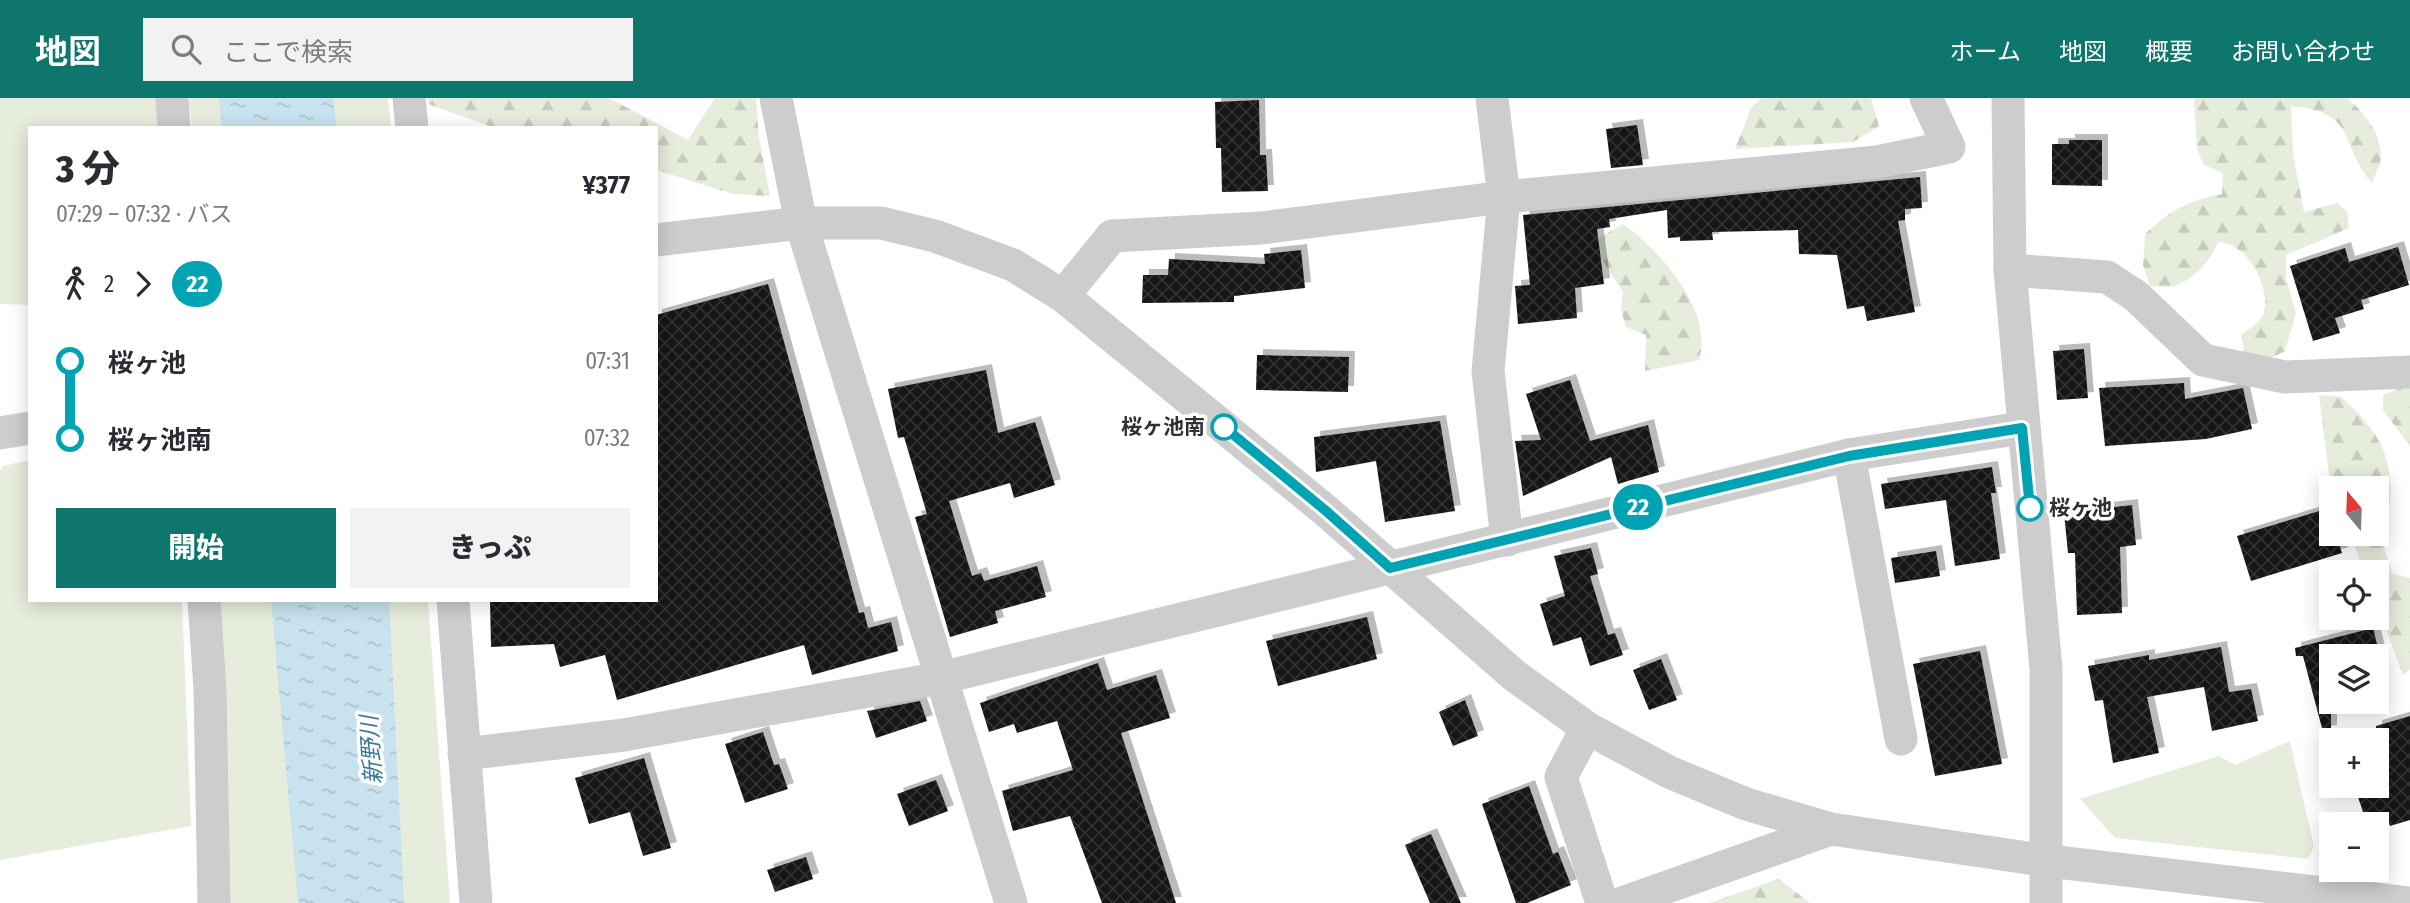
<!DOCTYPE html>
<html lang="ja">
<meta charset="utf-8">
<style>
:root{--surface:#fff;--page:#f2f2f3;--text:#2b2b33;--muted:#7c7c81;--accent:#0f766e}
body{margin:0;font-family:"Fira Sans Condensed","Noto Sans JP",sans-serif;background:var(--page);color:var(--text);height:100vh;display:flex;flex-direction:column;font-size:26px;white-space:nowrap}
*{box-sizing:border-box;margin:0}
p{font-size:23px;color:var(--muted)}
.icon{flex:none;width:38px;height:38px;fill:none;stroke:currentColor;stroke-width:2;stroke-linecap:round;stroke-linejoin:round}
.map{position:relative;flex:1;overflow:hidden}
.drawer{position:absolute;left:28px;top:28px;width:630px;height:476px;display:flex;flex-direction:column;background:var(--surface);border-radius:0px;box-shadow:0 4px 18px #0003}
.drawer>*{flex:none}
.badge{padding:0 14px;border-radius:23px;font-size:24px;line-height:46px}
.needle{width:46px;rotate:341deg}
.controls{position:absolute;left:2319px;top:378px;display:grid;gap:14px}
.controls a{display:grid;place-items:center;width:70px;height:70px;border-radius:0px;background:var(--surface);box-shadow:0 4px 18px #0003;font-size:35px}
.map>.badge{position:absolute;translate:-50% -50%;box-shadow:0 0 0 4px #fff}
.legs{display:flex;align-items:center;gap:10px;height:77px;padding:0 28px;font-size:23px}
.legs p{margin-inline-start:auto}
.summary{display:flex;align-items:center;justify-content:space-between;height:119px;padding:0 28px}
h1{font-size:38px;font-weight:800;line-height:52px}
.primary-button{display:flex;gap:14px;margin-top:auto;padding:14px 28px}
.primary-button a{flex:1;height:80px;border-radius:0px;background:var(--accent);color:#fff;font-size:28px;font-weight:800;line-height:80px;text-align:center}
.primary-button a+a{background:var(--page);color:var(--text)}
ul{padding:0 28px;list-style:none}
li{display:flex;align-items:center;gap:24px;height:77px;font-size:26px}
li i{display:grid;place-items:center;width:10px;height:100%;margin:0 9px;background:currentColor}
li i::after{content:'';width:18px;height:18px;margin:-9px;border:5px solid;border-radius:50%;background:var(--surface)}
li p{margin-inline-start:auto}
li:first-child i{background:linear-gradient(#0000 50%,currentColor 0)}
li:last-child i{background:linear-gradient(currentColor 50%,#0000 0)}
header{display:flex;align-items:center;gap:42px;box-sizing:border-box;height:98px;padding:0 35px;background:var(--accent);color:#fff}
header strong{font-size:33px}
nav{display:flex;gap:38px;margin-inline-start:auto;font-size:24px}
.search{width:490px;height:63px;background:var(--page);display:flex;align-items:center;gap:18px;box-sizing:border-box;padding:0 24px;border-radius:0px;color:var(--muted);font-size:26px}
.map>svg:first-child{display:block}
.green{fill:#e7eddd}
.forest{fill:url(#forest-firs)}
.water{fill:url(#water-ripples)}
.building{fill:url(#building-cross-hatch);filter:url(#shadow)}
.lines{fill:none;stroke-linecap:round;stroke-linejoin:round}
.minor{stroke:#cdcdcd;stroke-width:33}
.line-1-casing{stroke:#fff;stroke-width:16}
.line-1{stroke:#00a3b4;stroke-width:10}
.stop-1-dot{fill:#fff;stroke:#00a3b4;stroke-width:3.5}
.labels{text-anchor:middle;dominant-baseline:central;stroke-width:7;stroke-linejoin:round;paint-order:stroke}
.stop-label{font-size:21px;font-weight:bold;fill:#303030;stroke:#fff;text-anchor:end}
.water-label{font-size:23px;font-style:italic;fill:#387997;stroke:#fff}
</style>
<header>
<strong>地図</strong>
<div class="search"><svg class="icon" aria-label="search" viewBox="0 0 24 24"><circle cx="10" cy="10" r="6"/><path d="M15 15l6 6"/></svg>ここで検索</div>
<nav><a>ホーム</a><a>地図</a><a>概要</a><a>お問い合わせ</a></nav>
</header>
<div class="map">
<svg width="2410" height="805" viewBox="0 0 2410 805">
<defs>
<pattern id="forest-firs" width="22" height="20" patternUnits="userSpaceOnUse" patternTransform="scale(1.75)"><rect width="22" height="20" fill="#e7eddd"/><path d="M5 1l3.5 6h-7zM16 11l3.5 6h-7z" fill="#c6ccbe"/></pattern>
<pattern id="water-ripples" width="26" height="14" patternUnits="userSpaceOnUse" patternTransform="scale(1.75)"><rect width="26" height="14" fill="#c8e2ee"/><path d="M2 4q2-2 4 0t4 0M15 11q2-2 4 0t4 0" fill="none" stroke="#acc2cc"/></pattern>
<pattern id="building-cross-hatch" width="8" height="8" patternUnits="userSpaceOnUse" patternTransform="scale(1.75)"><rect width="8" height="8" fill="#171717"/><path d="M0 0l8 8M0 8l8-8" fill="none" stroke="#303030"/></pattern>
<filter id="shadow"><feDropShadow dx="6" dy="-6" stdDeviation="0" flood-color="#0004"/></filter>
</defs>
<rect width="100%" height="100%" fill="#fff"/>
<g class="green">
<path d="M0 0H156L159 30H30V207L0 206Z"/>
<path d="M188 0H388L391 30H192Z"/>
<path d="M30 362V502H182L191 728 0 762V373L3 368Z"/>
<path d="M217 502H428L450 805H218Z"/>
<path d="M2290 643 2314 748 2308 761 2115 740 2080 701 2219 658 2235 667Z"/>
</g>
<g class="forest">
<path d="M427 0H609L688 42 715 0H756L759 40 770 98 733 96 656 72V30H495L428 6Z"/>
<path d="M1761 0H1871L1879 28 1853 44 1735 51 1751 10Z"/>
<path d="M2194 0H2347C2363 13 2381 35 2381 58 2381 66 2375 77 2372 85 2338 46 2360 15 2291 8L2293 56 2304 114 2338 105 2347 114 2349 130 2286 157V180L2296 215 2285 253 2269 261 2246 260 2241 237C2249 231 2262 223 2264 214 2271 188 2245 143 2218 144 2212 161 2193 183 2174 188 2167 190 2157 188 2150 188L2143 167 2145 136C2171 112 2187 103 2222 96L2223 75 2204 67 2197 52Z"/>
<path d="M1623 126C1660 152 1714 213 1699 262L1645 273 1646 237 1626 229 1621 212 1623 194 1597 154 1599 140Z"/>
<path d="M2410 286V348L2383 312V297Z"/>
<path d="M2319 297 2341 299C2379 333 2396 360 2389 413 2388 422 2382 431 2382 439 2383 451 2390 465 2393 476L2410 480V571L2403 577 2377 508 2376 474H2364L2351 436H2376V390H2334L2329 376Z"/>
<path d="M1779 781 1810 805H1709Z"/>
</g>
<g class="water">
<path d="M219 0H333L337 30H222Z"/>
<path d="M271 502H389L404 805H298Z"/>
</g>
<g class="building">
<path d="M1259 2 1260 57H1266L1268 93 1222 94 1221 50H1216L1215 4Z"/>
<path d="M1637 27 1643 67 1611 70 1606 31Z"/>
<path d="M2069 42H2102V88L2052 87V46H2069Z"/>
<path d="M1920 79 1922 110 1905 111V122L1898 123 1915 214 1867 223 1864 208 1847 211 1837 157 1799 156 1798 132 1712 134 1713 142 1680 143V139L1668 140 1667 112 1609 121 1610 129 1597 131 1604 186 1575 190 1577 220 1518 226 1515 188 1530 187 1523 117Z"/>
<path d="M2398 149 2409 187 2361 202 2364 211 2335 220 2340 235 2313 243 2290 168 2345 150 2349 164Z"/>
<path d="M1301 152 1305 190 1234 198V204L1142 205 1143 177H1168L1169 161 1265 166 1264 156Z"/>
<path d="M768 186 859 515 864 514 868 530 891 524 898 553 812 577 804 547 617 602 605 557 560 569 554 546 491 549 490 502H656V217Z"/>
<path d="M2084 251 2088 300 2057 302 2053 253Z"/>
<path d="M1257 257 1349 259 1348 294 1256 292Z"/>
<path d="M986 272 998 335 1035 324 1055 387 1014 400 1010 385 949 403 972 478 981 475 984 483 1037 468 1046 499 995 513 998 525 950 539 915 419 927 416 904 339 898 340 888 291Z"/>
<path d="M1570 282 1590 343 1648 327 1659 374 1618 386 1611 359 1523 398 1515 343 1541 342 1526 296Z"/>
<path d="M2184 285 2185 301 2243 290 2252 331 2206 341 2105 348 2099 290Z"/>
<path d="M1440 323 1455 413 1385 424 1376 363 1316 374 1314 339Z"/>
<path d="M1992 369 1996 395H1991L2000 461 1955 468 1946 402 1885 411 1881 386Z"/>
<path d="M2132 407 2136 447 2120 449 2122 515 2077 517 2075 455H2068L2064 415Z"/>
<path d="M2329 410 2331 436H2336L2342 455 2251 483 2237 438Z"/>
<path d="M1591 450 1598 476 1590 478 1608 537 1615 535 1623 557 1590 568 1581 539 1553 548 1540 506 1565 498 1554 458Z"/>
<path d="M1936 453 1940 478 1895 485 1891 460Z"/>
<path d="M1367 519 1377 561 1278 588 1266 543Z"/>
<path d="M2373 530 2380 558H2331V633L2323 634 2303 558H2296L2295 550Z"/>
<path d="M2221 549 2229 594 2251 591 2258 623 2212 633 2204 589 2147 599 2159 655 2113 665 2103 602 2095 603 2088 568 2149 557V562Z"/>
<path d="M1980 553 2002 666 1935 678 1913 566Z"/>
<path d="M1661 561 1677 602 1649 612 1633 572Z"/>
<path d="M1098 565 1107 592 1156 577 1170 620 1121 635 1176 805H1102L1070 718 1013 733 1002 693 1073 672 1057 623 1017 635 1014 626 989 634 980 605Z"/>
<path d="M1465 602 1478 638 1453 648 1439 614Z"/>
<path d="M920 603 927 623 876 640 867 613Z"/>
<path d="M2410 618V722L2390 728 2387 719 2367 726 2358 699 2379 693 2376 628Z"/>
<path d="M763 634 774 667 779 666 788 691 745 705 725 646Z"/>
<path d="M644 660 671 750 643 758 630 714 589 726 575 680Z"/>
<path d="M936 682 948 713 909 728 897 696Z"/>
<path d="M1529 688 1553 756 1558 754 1571 787 1527 805H1516L1482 706Z"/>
<path d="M1431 736 1461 805H1430L1405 747Z"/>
<path d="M806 759 813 781 775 794 767 772Z"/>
</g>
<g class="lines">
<g class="minor">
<path d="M172 0 174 30"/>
<path d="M409 0 412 30"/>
<path d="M776 0 801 125 1011 805"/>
<path d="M1492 0 1504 99 1488 273 1507 442"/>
<path d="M2008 0 2010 172 2046 571V805"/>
<path d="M656 142 801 125H881L935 138 1013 167 1063 198 1325 412 1515 578 1587 630 1669 674 1746 706 1831 731 2048 763 2410 805"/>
<path d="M2010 172 2107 179 2136 198 2203 262 2285 279 2410 274"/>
<path d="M1063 198 1112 138 1262 130 1504 99 1877 64 1949 49 1926 0"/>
<path d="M0 335 30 330"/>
<path d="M1849 357 1901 641"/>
<path d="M204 502 210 592 214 805"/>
<path d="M453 502 476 805"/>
<path d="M1587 630 1561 679 1602 805"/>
<path d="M464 656 624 637 941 580 1849 357 2022 330"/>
<path d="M1622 805 1831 731"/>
</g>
</g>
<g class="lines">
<g class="line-1-casing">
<path id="line-1" d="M1224 329 1325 412 1390 470 1849 358 2022 330 2030 410"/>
</g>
<use href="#line-1" class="line-1"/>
</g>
<g class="stop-1-dot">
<circle cx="1224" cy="329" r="12"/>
<circle cx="2030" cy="410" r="12"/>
</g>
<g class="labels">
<g class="stop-label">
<text x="1205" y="329">桜ヶ池南</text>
<text x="2049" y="410" text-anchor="start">桜ヶ池</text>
</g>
<g class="water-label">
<text transform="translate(371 652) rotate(-94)">新野川</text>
</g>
</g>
</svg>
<div class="controls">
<a><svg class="needle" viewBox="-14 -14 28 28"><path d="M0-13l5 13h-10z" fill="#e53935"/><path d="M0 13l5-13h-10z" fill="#7c7c81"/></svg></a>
<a><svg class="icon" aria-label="locate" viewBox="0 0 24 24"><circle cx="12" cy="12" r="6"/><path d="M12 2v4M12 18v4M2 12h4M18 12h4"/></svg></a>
<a><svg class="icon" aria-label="layers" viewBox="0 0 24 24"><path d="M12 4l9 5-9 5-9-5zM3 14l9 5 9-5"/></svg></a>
<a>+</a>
<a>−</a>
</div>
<b class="badge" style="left:1638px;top:409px;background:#00a3b4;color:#fff">22</b>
<section class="drawer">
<div class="summary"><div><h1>3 分</h1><p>07:29 – 07:32 · バス</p></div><b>¥377</b></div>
<div class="legs"><svg class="icon" aria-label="walk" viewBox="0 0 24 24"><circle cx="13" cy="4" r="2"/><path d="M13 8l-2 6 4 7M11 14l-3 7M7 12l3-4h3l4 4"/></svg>2<svg class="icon" aria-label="forward" viewBox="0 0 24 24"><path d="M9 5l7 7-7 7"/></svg><b class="badge" style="background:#00a3b4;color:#fff">22</b></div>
<ul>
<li><i style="color:#00a3b4"></i><b>桜ヶ池</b><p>07:31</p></li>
<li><i style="color:#00a3b4"></i><b>桜ヶ池南</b><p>07:32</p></li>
</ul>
<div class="primary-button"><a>開始</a><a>きっぷ</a></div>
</section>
</div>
